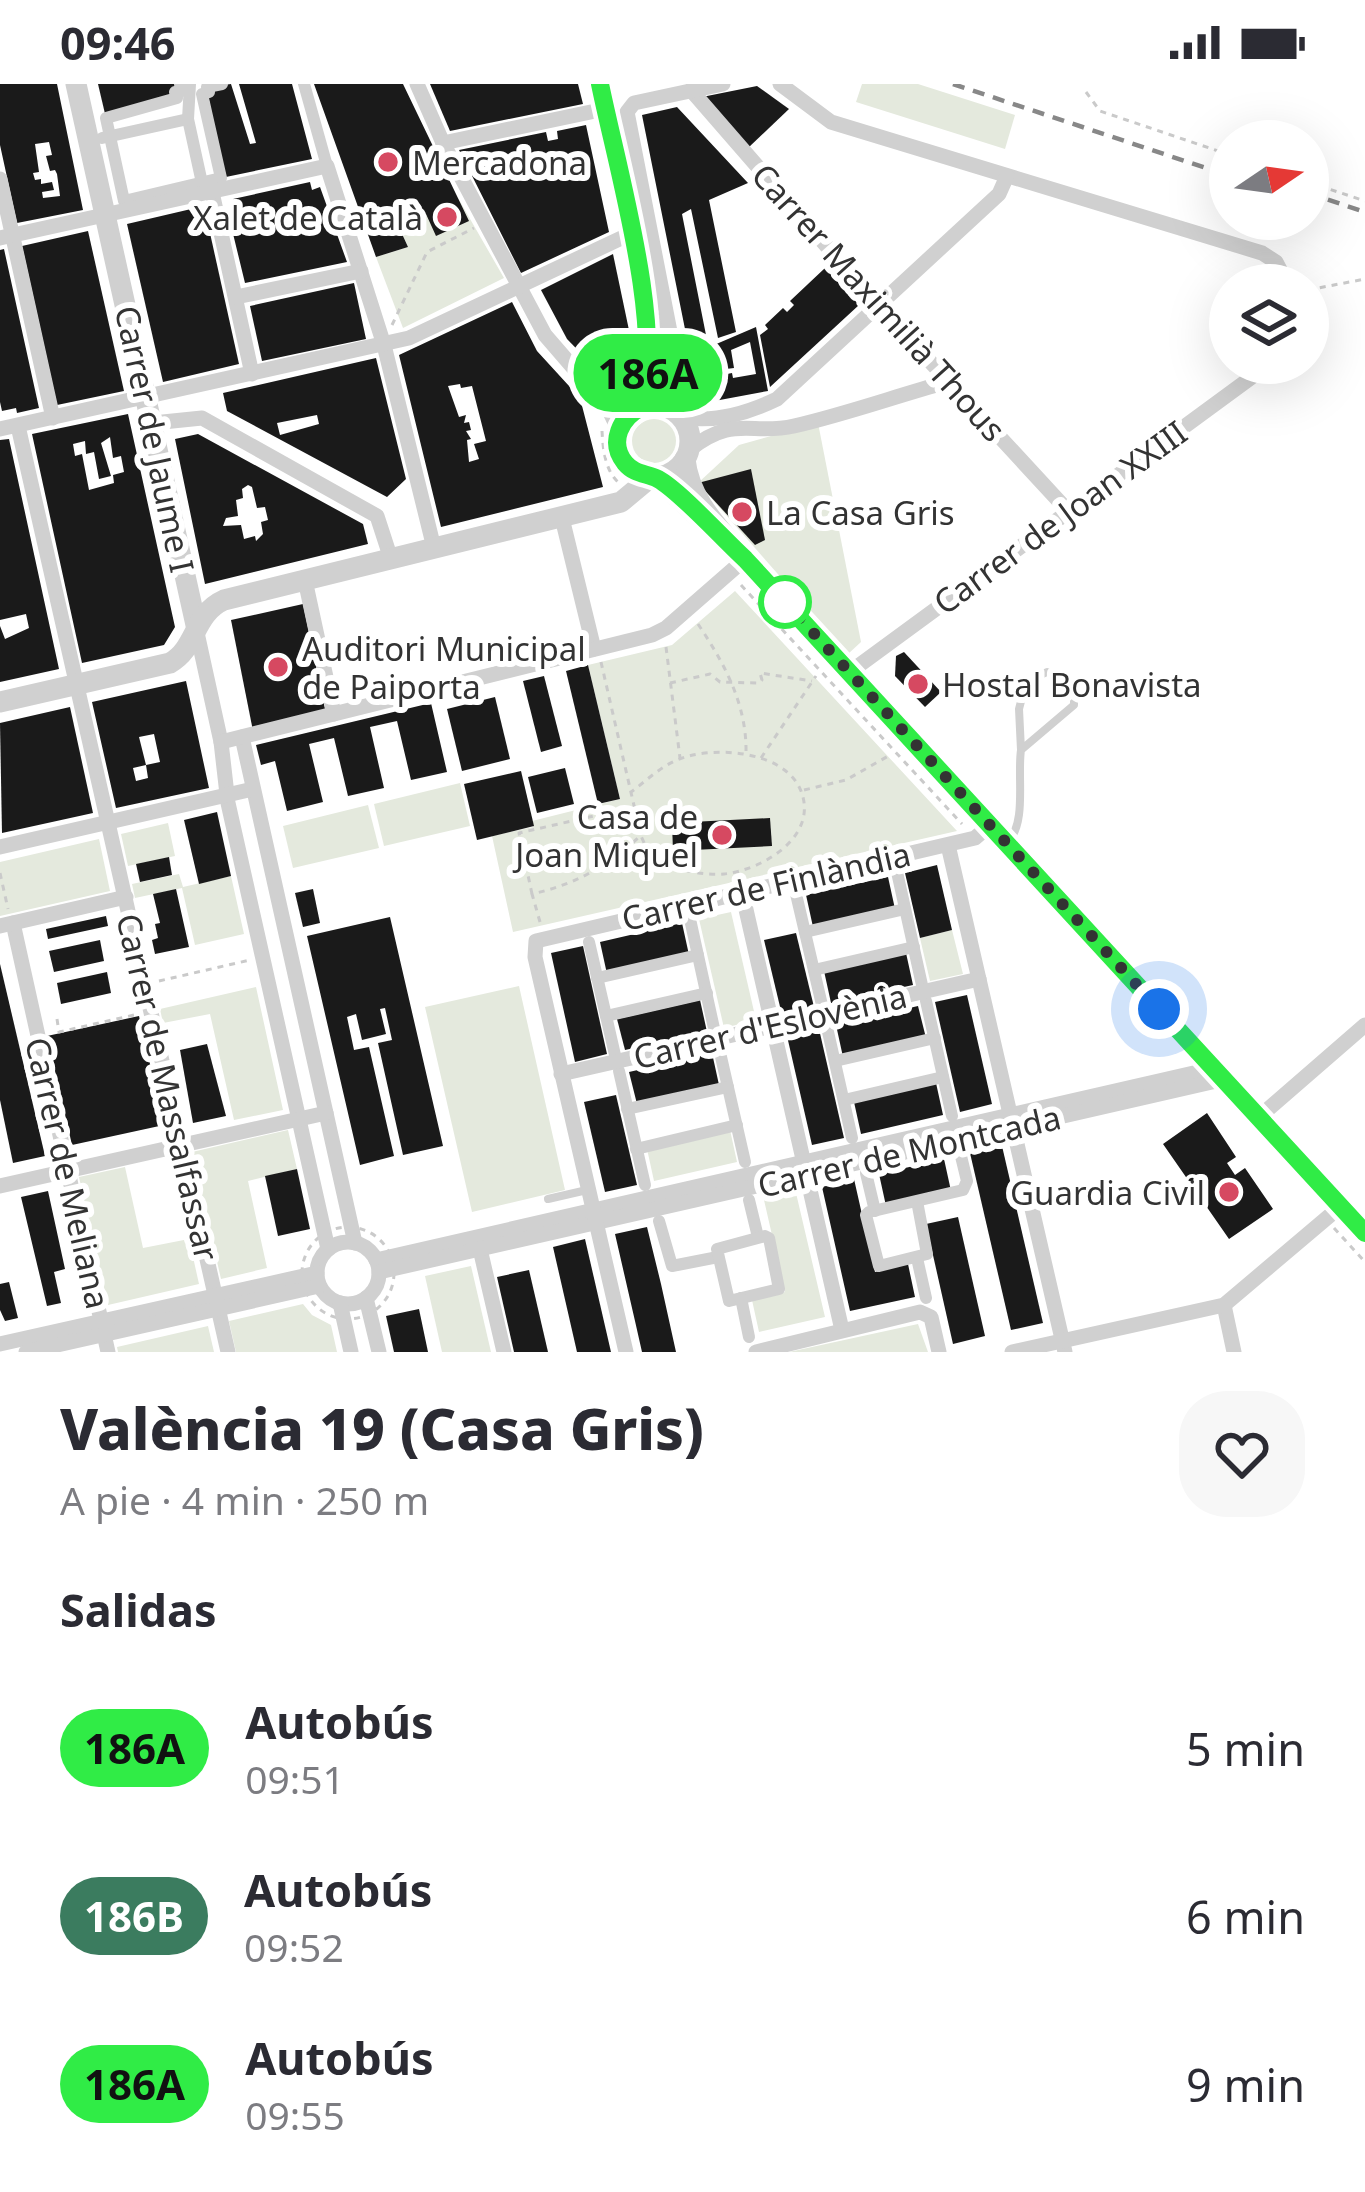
<!DOCTYPE html>
<html lang="es">
<meta charset="utf-8">
<style>
:root{--surface:#fff;--page:#f7f7f7;--text:#2b2b33;--muted:#7c7c81}
body{margin:0;font-family:"Noto Sans",sans-serif;background:var(--page);color:var(--text);height:100vh;display:flex;flex-direction:column;font-size:45px;white-space:nowrap}
*{box-sizing:border-box;margin:0}
p{font-size:39px;color:var(--muted)}
.icon{flex:none;width:66px;height:66px;fill:none;stroke:currentColor;stroke-width:2;stroke-linecap:round;stroke-linejoin:round}
.map{position:relative;height:1268px;overflow:hidden}
.side{display:flex;flex-direction:column;background:var(--surface);flex:1}
.side>*{flex:none}
.badge{padding:0 24px;border-radius:39px;font-size:42px;line-height:78px}
.needle{width:78px;rotate:77deg}
.fabs{position:absolute;left:1209px;top:36px;display:grid;gap:24px}
.fabs a{display:grid;place-items:center;width:120px;height:120px;border-radius:50%;background:var(--surface);box-shadow:0 12px 48px #0002;font-size:60px}
.you{position:absolute;width:60px;height:60px;margin:-30px;border:9px solid #fff;border-radius:50%;background:#1a73e8;box-shadow:0 0 0 18px #1a73e833}
.map>.badge{position:absolute;translate:-50% -50%;box-shadow:0 0 0 6px #fff}
h2{padding:0 60px;font-size:45px;line-height:108px}
.round{display:grid;place-items:center;flex:none;width:126px;height:126px;border-radius:48px;background:var(--page)}
.overview{display:flex;align-items:center;justify-content:space-between;height:204px;padding:0 60px}
h1{font-size:57px;font-weight:800;line-height:90px}
ul{padding:0;list-style:none}
li{display:flex;align-items:center;gap:36px;height:168px;padding:0 60px}
li div{flex:1}
li b{display:block;font-size:45px}
li em{font-style:normal}
li .badge{min-width:132px;font-weight:700;text-align:center}
.status{display:flex;justify-content:space-between;align-items:center;height:84px;padding:0 60px;background:var(--surface);direction:ltr}
.status svg{height:33px;fill:currentColor}
.map>svg:first-child{display:block}
.green{fill:#e4e9dd}
.building{fill:#1a1a1a;fill-rule:evenodd}
.lines{fill:none;stroke-linecap:round;stroke-linejoin:round}
.path{stroke:#cacaca;stroke-width:3;stroke-dasharray:6 6;stroke-linecap:butt}
.service{stroke:#d0d0d0;stroke-width:8}
.pedestrian{stroke:#d0d0d0;stroke-width:12}
.minor{stroke:#d0d0d0;stroke-width:15}
.tertiary{stroke:#d0d0d0;stroke-width:21}
.rail{stroke:#888;stroke-width:4.5;stroke-dasharray:12 9;stroke-linecap:butt}
.line-casing{stroke:#fff;stroke-width:27}
.line{stroke:#30ec46;stroke-width:18}
.walk{stroke:#333;stroke-width:12;stroke-dasharray:0 21.6}
.poi-dot{fill:#d64961;stroke:#fff;stroke-width:4.5}
.stop-dot{fill:#fff;stroke:#30ec46;stroke-width:6}
.labels{text-anchor:middle;dominant-baseline:central;stroke-width:12;stroke-linejoin:round;paint-order:stroke}
.poi-label{font-size:33px;fill:#333;stroke:#fff;text-anchor:start}
.street-label{font-size:33px;fill:#333;stroke:#fff}
</style>
<div class="status"><b>09:46</b><svg viewBox="0 0 49 12"><path d="M0 12V9h3v3zM5 12V6h3v6zM10 12V3h3v9zM15 12V0h3v12zM26 1h20v11H26zM47 4h2v5h-2z"/></svg></div>
<div class="map">
<svg width="1365" height="1268" viewBox="0 0 1365 1268">
<rect width="100%" height="100%" fill="#fff"/>
<g class="green">
<path d="M862 0H918L1015 31 1005 65 856 18Z"/>
<path d="M458 114 504 194 403 244 376 173 408 163 398 141Z"/>
<circle cx="654" cy="357" r="22"/>
<path d="M818 339 861 558 848 570 698 399 739 361Z"/>
<path d="M735 507 957 747 513 848 492 752 533 743 532 737 620 715 588 581 672 561Z"/>
<path d="M460 699 470 742 384 762 374 720Z"/>
<path d="M368 721 379 764 293 784 283 742Z"/>
<path d="M168 739 175 772 128 782 121 750Z"/>
<path d="M99 755 110 807 0 832V778Z"/>
<path d="M179 790 183 803 231 792 244 850 195 861 182 804 135 814 132 800Z"/>
<path d="M731 828 756 936 724 944 699 835Z"/>
<path d="M952 846 963 890 930 897 920 854Z"/>
<path d="M519 902 565 1106 472 1128 425 923Z"/>
<path d="M256 903 283 1026 234 1036 210 930 163 939 160 925Z"/>
<path d="M288 1046 297 1085 248 1097 267 1184 221 1195 192 1068Z"/>
<path d="M730 1046 737 1078 654 1097 647 1065Z"/>
<path d="M125 1083 143 1164 189 1155 199 1200 108 1221 79 1093Z"/>
<path d="M796 1109 825 1233 759 1248 752 1216 785 1208 764 1116Z"/>
<path d="M471 1182 491 1268H442L425 1192Z"/>
<path d="M303 1220 312 1231 331 1241 337 1268H236L229 1237Z"/>
<path d="M918 1240 928 1268H789Z"/>
<path d="M208 1242 214 1268H118L117 1263Z"/>
</g>
<g class="building">
<path d="M0 0H57L83 126 17 139 0 61ZM49 58 52 71 46 72 50 87 55 86 57 90 60 112 43 114 42 108 54 106 52 98 41 100V95L35 96 33 89 39 88 35 60Z"/>
<path d="M98 0H180L177 14 106 34Z"/>
<path d="M231 0 250 60 256 59 239 0H292L312 75 221 94 207 3Z"/>
<path d="M314 0H403L469 137 436 152 426 130 398 141 408 163 376 173Z"/>
<path d="M430 0H578L583 20 450 47Z"/>
<path d="M757 2 789 25 748 64 702 13Z"/>
<path d="M677 23 748 99 709 116 736 248 718 254 691 125 682 130 706 251 687 255 642 31Z"/>
<path d="M586 41 609 148 521 189 459 66 546 48 548 57 558 55 557 47Z"/>
<path d="M310 98 312 106 320 103 347 178 245 199 227 125 234 123 233 115Z"/>
<path d="M204 122 239 280 163 298 127 140Z"/>
<path d="M88 147 124 307 57 321 22 162Z"/>
<path d="M4 165 39 324 17 329 16 324 2 327 0 318V166Z"/>
<path d="M613 170 634 270 605 294 567 255 541 206Z"/>
<path d="M825 184 859 221 770 303 760 251 768 245 765 241 783 224 787 228 794 221 790 217Z"/>
<path d="M354 199 366 255 262 277 250 222Z"/>
<path d="M512 218 537 267 580 314 603 403 441 443 399 271ZM460 300 461 304 472 302 486 357 474 360 479 375 469 378 467 356 471 355 466 347 471 346 469 338 464 339 466 331 459 333 448 302Z"/>
<path d="M756 243 768 307 709 318 700 267ZM750 258 756 290 733 294 732 289 727 290 728 295 715 298 711 274 723 269 726 285 734 284 731 266Z"/>
<path d="M376 274 406 395 387 413 227 327 223 309ZM317 331 319 340 280 351 277 339Z"/>
<path d="M128 330 175 543 164 561 82 579 32 350ZM110 353 113 374 121 372 124 388 113 391 114 399 89 406 82 370 75 372 73 360 85 357 86 370 94 368 99 395 111 392 101 359Z"/>
<path d="M198 350 363 440 368 460 205 500 175 355ZM248 401 252 403 257 424 265 423 268 436 261 438 263 450 256 457 255 452 244 455 241 441 223 442 226 434 238 432 236 416 243 414 242 405Z"/>
<path d="M9 355 59 585 0 598V542L5 555 29 544 26 530 0 536V356Z"/>
<path d="M751 385 765 456 755 461 698 399Z"/>
<path d="M303 520 326 630 253 647 231 536Z"/>
<path d="M904 568 941 608 925 623 895 592 896 572Z"/>
<path d="M588 581 620 715 598 720 566 587Z"/>
<path d="M544 592 562 662 541 668 523 597Z"/>
<path d="M186 597 209 704 116 724 92 618ZM154 650 160 678 146 681 148 694 136 697 133 684 146 681 139 653Z"/>
<path d="M495 613 510 675 462 687 447 625Z"/>
<path d="M431 619 447 688 411 696 397 637 370 643 384 704 348 712 334 654 309 660 323 718 287 727 275 677 261 681 256 661Z"/>
<path d="M70 623 93 729 2 749 0 639Z"/>
<path d="M565 684 574 720 537 729 528 693Z"/>
<path d="M521 687 534 742 477 756 464 700Z"/>
<path d="M217 728 231 792 199 800 184 736Z"/>
<path d="M770 734 772 762 673 767 672 739Z"/>
<path d="M169 773 172 791 140 798 136 780Z"/>
<path d="M937 781 952 846 920 854 905 789Z"/>
<path d="M888 793 895 825 813 843 806 811Z"/>
<path d="M176 805 189 863 155 870 152 856 158 854 155 840 160 839 153 810Z"/>
<path d="M313 805 320 839 303 843 295 809Z"/>
<path d="M106 832 108 842 48 855 46 845Z"/>
<path d="M390 833 443 1062 403 1071 378 959 392 956 385 924 380 925 386 950 362 956 356 930 347 933 354 966 369 963 394 1072 360 1081 307 852Z"/>
<path d="M682 839 689 871 607 890 600 858Z"/>
<path d="M796 849 814 923 782 931 764 856Z"/>
<path d="M100 856 104 877 54 888 49 867Z"/>
<path d="M583 862 607 970 575 978 551 869Z"/>
<path d="M906 869 913 901 831 919 824 887Z"/>
<path d="M0 880 45 1072 13 1079 0 1016Z"/>
<path d="M107 888 111 909 61 920 57 899Z"/>
<path d="M967 911 992 1020 960 1028 935 918Z"/>
<path d="M700 916 707 948 625 966 617 935Z"/>
<path d="M918 922 926 954 843 973 836 941Z"/>
<path d="M139 932 164 1041 72 1061 47 952Z"/>
<path d="M819 945 844 1054 812 1061 787 952Z"/>
<path d="M207 960 226 1032 193 1039 180 966Z"/>
<path d="M712 969 719 1001 637 1020 629 988Z"/>
<path d="M936 999 943 1031 861 1050 854 1018Z"/>
<path d="M616 1011 637 1101 605 1108 584 1018Z"/>
<path d="M1207 1029 1236 1073 1227 1079 1235 1091 1245 1084 1273 1125 1229 1155 1163 1060Z"/>
<path d="M1002 1062 1043 1239 1011 1246 970 1069Z"/>
<path d="M944 1075 951 1107 886 1122 879 1090Z"/>
<path d="M297 1085 310 1145 278 1152 265 1092Z"/>
<path d="M854 1095 875 1188 908 1180 915 1213 850 1227 822 1103Z"/>
<path d="M48 1107 65 1185 54 1188 61 1219 47 1222 21 1113Z"/>
<path d="M958 1133 985 1252 953 1260 926 1140Z"/>
<path d="M647 1143 661 1200 676 1268H642L635 1237 615 1150Z"/>
<path d="M585 1155 611 1268H577L553 1163Z"/>
<path d="M529 1186 548 1268H514L497 1193Z"/>
<path d="M9 1198 18 1234 5 1237 0 1226V1200Z"/>
<path d="M419 1225 428 1268H394L386 1232Z"/>
</g>
<g class="lines">
<g class="path">
<path d="M1086 8 1100 27 1230 71"/>
<path d="M1308 98 1365 117"/>
<path d="M1308 206 1365 195"/>
<path d="M392 241 427 168 474 144"/>
<path d="M602 347C603 365 605 387 619 399"/>
<path d="M741 501 962 740"/>
<path d="M698 540C724 579 747 620 746 669"/>
<path d="M666 563 680 674"/>
<path d="M601 578 641 752 652 776C674 784 700 792 724 790 762 786 819 753 801 707 785 666 712 661 677 676 660 683 646 697 631 708"/>
<path d="M670 599 710 590 720 598 758 599 762 596 760 589 812 597"/>
<path d="M761 674 816 592"/>
<path d="M804 706 846 696 890 671"/>
<path d="M0 789 8 825"/>
<path d="M532 810 519 749 633 723"/>
<path d="M540 838 532 810C576 800 606 783 639 753"/>
<path d="M159 897 250 876"/>
<path d="M57 935 59 948 134 931"/>
<circle cx="348" cy="1189" r="46"/>
<path d="M1334 1144 1365 1178"/>
</g>
<g class="service">
<path d="M1008 758C1027 738 1017 693 1021 666L1074 621V609L1064 594 1047 588 1026 598 1019 625 1021 666"/>
<path d="M548 1115 587 1106"/>
</g>
<g class="pedestrian">
<path d="M180 0 182 7 175 8 177 14 106 34 124 117 221 94 202 10 209 8 207 3 222 0"/>
<path d="M190 0 188 35 202 99"/>
<path d="M304 0 327 82"/>
<path d="M102 54 188 35"/>
<path d="M897 788 922 901"/>
<path d="M796 810 822 921"/>
<path d="M690 835 715 949"/>
<path d="M805 848 905 825"/>
<path d="M589 858 615 971"/>
<path d="M814 886 914 863"/>
<path d="M597 894 698 871"/>
<path d="M926 917 952 1032"/>
<path d="M606 932 707 909"/>
<path d="M826 939 852 1054"/>
<path d="M719 964 745 1078"/>
<path d="M835 977 935 954"/>
<path d="M619 987 645 1101"/>
<path d="M844 1016 943 993"/>
<path d="M627 1025 728 1003"/>
<path d="M636 1065 737 1041"/>
<path d="M866 1089 875 1127"/>
<path d="M749 1116 758 1153"/>
<path d="M917 1117 927 1170 879 1182 866 1131 869 1128 963 1106 967 1097 960 1068"/>
<path d="M659 1137 672 1182 718 1173"/>
<path d="M765 1152 769 1154 779 1205 729 1217 717 1165Z"/>
<path d="M917 1174 926 1214"/>
<path d="M741 1214 749 1253"/>
</g>
<g class="minor">
<path d="M417 0 443 59 545 251 608 324 619 347"/>
<path d="M780 0 831 38 1262 169 1276 178 1288 201"/>
<path d="M691 6 877 220 1069 428"/>
<path d="M443 59 605 25"/>
<path d="M0 95 53 334"/>
<path d="M212 108 252 290"/>
<path d="M0 154 327 82 384 261 434 464"/>
<path d="M236 213 361 187"/>
<path d="M659 273 673 263 627 28 634 19 723 0"/>
<path d="M681 333C713 339 748 329 777 315L999 110 1007 92"/>
<path d="M153 339 202 334 377 432 391 475"/>
<path d="M18 342 228 1268"/>
<path d="M0 345 409 254 630 150"/>
<path d="M689 366C735 330 750 352 794 342 846 330 896 312 947 298"/>
<path d="M562 434 594 565"/>
<path d="M305 496 334 630"/>
<path d="M196 544 221 658 228 719 328 1165"/>
<path d="M850 588 1271 279"/>
<path d="M242 653 355 1159"/>
<path d="M221 658 652 551 666 544 745 475"/>
<path d="M948 761 1065 1268"/>
<path d="M0 763 253 705"/>
<path d="M742 808 842 1246"/>
<path d="M13 839 108 1268"/>
<path d="M0 842 126 813"/>
<path d="M561 990 979 895"/>
<path d="M1259 1033 1365 941"/>
<path d="M0 1102 326 1029"/>
<circle cx="348" cy="1189" r="31"/>
<path d="M480 1165 504 1268"/>
<path d="M376 1176 1198 988 1210 979"/>
<path d="M379 1188 1212 998 1221 992"/>
<path d="M366 1214 379 1268"/>
<path d="M340 1219 351 1268"/>
<path d="M1224 1221 1234 1268"/>
<path d="M0 1260 317 1189"/>
<path d="M26 1268 319 1202"/>
<path d="M626 1268 535 873 536 857 975 754 990 741"/>
<path d="M756 1268 920 1228 931 1233 939 1268"/>
<path d="M1012 1268 1224 1221 1341 1122"/>
</g>
<g class="tertiary">
<path d="M76 0 196 541"/>
<path d="M600 0 644 216 676 328"/>
<circle cx="654" cy="357" r="36"/>
<path d="M642 323 648 295 647 264"/>
<path d="M685 375C689 416 719 444 745 475L1365 1149"/>
<path d="M656 393 700 434"/>
<path d="M0 618 170 579C197 564 193 530 224 516L621 418 651 393"/>
</g>
<g class="rail">
<path d="M953 0 1230 92"/>
<path d="M1308 109 1365 128"/>
</g>
</g>
<g class="lines">
<g class="line-casing">
<path id="line" d="M600 0C618 88 663 239 642 323 621 333 608 358 625 379 635 391 647 389 658 395 680 407 724 456 745 475L1365 1149"/>
</g>
<use href="#line" class="line"/>
<path class="walk" d="M785 518 1159 925"/>
</g>
<g class="poi-dot">
<circle cx="388" cy="78" r="12"/>
<circle cx="447" cy="133" r="12"/>
<circle cx="742" cy="428" r="12"/>
<circle cx="278" cy="583" r="12"/>
<circle cx="918" cy="600" r="12"/>
<circle cx="722" cy="751" r="12"/>
<circle cx="1229" cy="1108" r="12"/>
</g>
<circle class="stop-dot" cx="785" cy="518" r="24"/>
<g class="labels">
<g class="poi-label">
<text x="412" y="78">Mercadona</text>
<text x="423" y="133" text-anchor="end">Xalet de Català</text>
<text x="766" y="428">La Casa Gris</text>
<text x="302" y="564">Auditori Municipal<tspan x="302" dy="38">de Paiporta</tspan></text>
<text x="942" y="600">Hostal Bonavista</text>
<text x="698" y="732" text-anchor="end">Casa de<tspan x="698" dy="38">Joan Miquel</tspan></text>
<text x="1205" y="1108" text-anchor="end">Guardia Civil</text>
</g>
<g class="street-label">
<text transform="translate(879 218) rotate(48)">Carrer Maximilià Thous</text>
<text transform="translate(155 355) rotate(78)">Carrer de Jaume I</text>
<text transform="translate(1060 433) rotate(-36)">Carrer de Joan XXIII</text>
<text transform="translate(766 802) rotate(-13)">Carrer de Finlàndia</text>
<text transform="translate(770 942) rotate(-13)">Carrer d'Eslovènia</text>
<text transform="translate(168 1003) rotate(77)">Carrer de Massalfassar</text>
<text transform="translate(909 1067) rotate(-13)">Carrer de Montcada</text>
<text transform="translate(68 1089) rotate(77)">Carrer de Meliana</text>
</g>
</g>
</svg>
<div class="fabs">
<a><svg class="needle" viewBox="-14 -14 28 28"><path d="M0-13l5 13h-10z" fill="#e53935"/><path d="M0 13l5-13h-10z" fill="#7c7c81"/></svg></a>
<a><svg class="icon" aria-label="layers" viewBox="0 0 24 24"><path d="M12 4l9 5-9 5-9-5zM3 14l9 5 9-5"/></svg></a>
</div>
<div class="you" style="left:1159px;top:925px"></div>
<b class="badge" style="left:648px;top:289px;background:#30ec46;color:#111">186A</b>
</div>
<section class="side">
<div class="overview"><div><h1>València 19 (Casa Gris)</h1><p>A pie · 4 min · 250 m</p></div><a class="round"><svg class="icon" aria-label="heart" viewBox="0 0 24 24"><path d="M12 20l-8-8c-3-5 5-10 8-4 3-6 11-1 8 4z"/></svg></a></div>
<h2>Salidas</h2>
<ul>
<li><span class="badge" style="background:#30ec46;color:#111">186A</span><div><b>Autobús</b><p>09:51</p></div><em>5 min</em></li>
<li><span class="badge" style="background:#3b7c5f;color:#fff">186B</span><div><b>Autobús</b><p>09:52</p></div><em>6 min</em></li>
<li><span class="badge" style="background:#30ec46;color:#111">186A</span><div><b>Autobús</b><p>09:55</p></div><em>9 min</em></li>
</ul>
</section>
